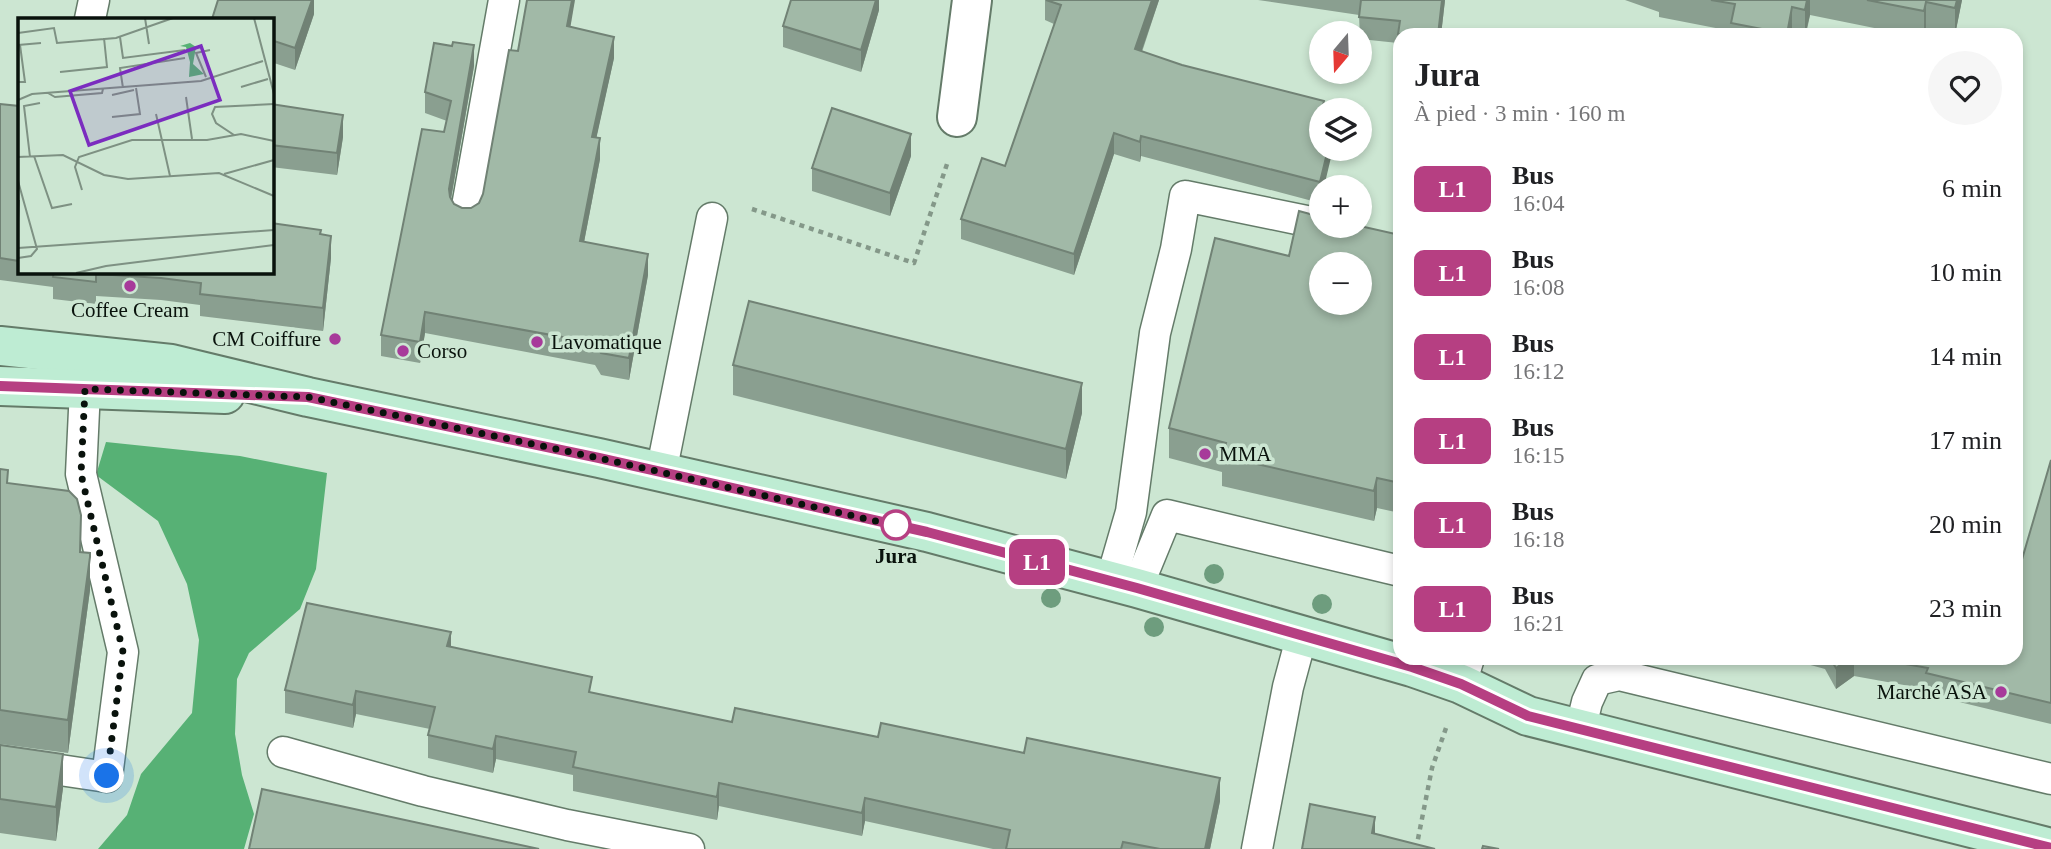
<!DOCTYPE html>
<html lang="fr">
<meta charset="utf-8">
<style>
:root{--surface:#fff;--page:#f6f6f6;--text:#202124;--muted:#757577}
body{margin:0;font-family:Georgia,serif;background:var(--page);color:var(--text);height:100vh;display:flex;flex-direction:column;font-size:26px;white-space:nowrap}
*{box-sizing:border-box;margin:0}
p{font-size:23px;color:var(--muted)}
.icon{flex:none;width:38px;height:38px;fill:none;stroke:currentColor;stroke-width:2;stroke-linecap:round;stroke-linejoin:round}
.map{position:relative;flex:1;overflow:hidden}
.drawer{position:absolute;left:1393px;top:28px;width:630px;height:637px;display:flex;flex-direction:column;background:var(--surface);border-radius:21px;box-shadow:0 4px 10px #0003}
.drawer>*{flex:none}
.badge{padding:0 14px;border-radius:10px;font-size:24px;line-height:46px}
.needle{width:46px;rotate:199deg}
.buttons{position:absolute;left:1309px;top:21px;display:grid;gap:14px}
.buttons a{display:grid;place-items:center;width:63px;height:63px;border-radius:50%;background:var(--surface);box-shadow:0 4px 10px #0003;font-size:35px}
.you{position:absolute;width:35px;height:35px;margin:-18px;border:5px solid #fff;border-radius:50%;background:#1a73e8;box-shadow:0 0 0 10px #1a73e833}
.map>.badge{position:absolute;translate:-50% -50%;box-shadow:0 0 0 4px #fff}
.round{display:grid;place-items:center;flex:none;width:74px;height:74px;border-radius:37px;background:var(--page)}
.summary{display:flex;align-items:center;justify-content:space-between;height:119px;padding:0 21px}
h1{font-size:33px;font-weight:800;line-height:52px}
ul{padding:0;list-style:none}
li{display:flex;align-items:center;gap:21px;height:84px;padding:0 21px}
li div{flex:1}
li b{display:block;font-size:26px}
li em{font-style:normal}
li .badge{min-width:77px;font-weight:700;text-align:center}
.map>svg:first-child{display:block}
.forest{fill:#57b175}
.lines{fill:none;stroke-linecap:round;stroke-linejoin:round}
.lane-casing{stroke:#647b69;stroke-width:33}
.street-casing{stroke:#647b69;stroke-width:42}
.secondary-casing{stroke:#647b69;stroke-width:42}
.path{stroke:#849889;stroke-width:4.5;stroke-dasharray:5 5;stroke-linecap:butt}
.lane{stroke:#fff;stroke-width:30}
.street{stroke:#fff;stroke-width:38}
.secondary{stroke:#beecd3;stroke-width:38}
.tree{fill:#6e9d7e}
.wall{fill:#8a9f90}
.shaded-wall{fill:#718275}
.building{fill:#a1b9a7;stroke:#718275;stroke-width:2;fill-rule:evenodd}
.line-casing{stroke:#fff;stroke-width:16}
.line{stroke:#b63f82;stroke-width:10}
.walk{stroke:#09120c;stroke-width:7;stroke-dasharray:0 12.6}
.poi-dot{fill:#a73a9a;stroke:#cce6d2;stroke-width:2.5}
.stop-dot{fill:#fff;stroke:#b63f82;stroke-width:3.5}
.labels{text-anchor:middle;dominant-baseline:central;stroke-width:7;stroke-linejoin:round;paint-order:stroke}
.poi-label{font-size:21px;fill:#09120c;stroke:#cce6d2;text-anchor:start}
.stop-label{font-size:21px;font-weight:bold;fill:#09120c;stroke:#cce6d2}
.inset-road{fill:none;stroke:#7e9183;stroke-width:2}
.view{fill:#7b2cbf;fill-opacity:0.15;stroke:#7b2cbf;stroke-width:3.5}
.inset-edge{fill:none;stroke:#09120c;stroke-width:3.5}
</style>
<div class="map">
<svg width="2051" height="849" viewBox="0 0 2051 849">
<rect width="100%" height="100%" fill="#cce6d2"/>
<path class="forest" d="M106 442 240 456 327 473 316 569 300 609 249 653 237 679 235 734 242 775 254 814 244 849H98L127 815 141 774 192 713 199 640 187 584 158 521 96 475Z"/>
<g class="lines">
<g class="lane-casing">
<g id="lane">
<path d="M90 19 94 0"/>
<path d="M466 212 504 0"/>
<path d="M661 473 712 218"/>
<path d="M1111 581 1131 512 1155 333 1176 249 1185 196 1321 224"/>
<path d="M1137 588 1167 515 1400 571"/>
<path d="M1461 684 1469 658"/>
<path d="M1580 731 1587 702 1597 680 1619 675 2051 779"/>
<path d="M283 752 423 791 567 825 689 849"/>
<path d="M0 761 107 777 123 652 81 474 85 389"/>
<path d="M1257 849 1288 687 1302 635"/>
</g>
</g>
<g class="street-casing">
<path id="street" d="M957 117 972 0"/>
</g>
<g class="secondary-casing">
<g id="secondary">
<path d="M0 346 171 364 308 397 599 458 927 532 1137 588 1412 667 1461 684 1528 716 2051 848"/>
<path d="M0 386 225 394"/>
</g>
</g>
<g class="path">
<path d="M752 209 914 263 948 161"/>
<path d="M1416 849 1432 768 1446 728"/>
</g>
<use href="#lane" class="lane"/>
<use href="#street" class="street"/>
<use href="#secondary" class="secondary"/>
</g>
<g class="tree">
<circle cx="1214" cy="574" r="10"/>
<circle cx="1051" cy="598" r="10"/>
<circle cx="1322" cy="604" r="10"/>
<circle cx="1154" cy="627" r="10"/>
</g>
<g class="wall">
<path d="M314 0V14L295 70 271 62V19Z"/>
<path d="M879 0V10L861 72 783 47V26Z"/>
<path d="M1045 0H1159L1142 52 1182 65 1324 110 1320 203 1141 156 1140 162 1114 154 1074 275 961 239V219L1005 166 1054 24 1045 20Z"/>
<path d="M1258 0H1445L1441 35H1400V56H1398V43L1360 39 1359 15Z"/>
<path d="M1625 0H1962L1955 35 1926 29 1924 35H1909L1810 15 1806 35 1792 34V35H1731V31L1659 17V12Z"/>
<path d="M571 27 614 58 596 138 600 159 584 242 648 275 629 380 601 375 595 365 425 333 420 363 381 356V335L447 121 425 113V92L474 66 451 199 454 204 462 208H471L479 203 483 194 518 51Z"/>
<path d="M0 104 19 106V271H271L321 234 331 258 323 331 200 316V305L161 300 96 296V304L53 299V287L0 280Z"/>
<path d="M271 104 343 137 337 175 271 167Z"/>
<path d="M911 156 890 216 812 191V168Z"/>
<path d="M1400 235V513L1377 508 1374 521 1222 486V472L1169 458V428L1289 256Z"/>
<path d="M733 365 1082 413 1066 479 733 395Z"/>
<path d="M2051 460V724L1926 694V689L1854 676 1836 689 1825 669 1785 658H2016Z"/>
<path d="M0 469 8 483 81 552 90 590 68 753 0 744Z"/>
<path d="M451 647 592 693 732 722 878 737 1220 801 1210 849H993L865 821 862 836 719 806 717 820 573 791V775L496 759 493 773 428 758V735L430 729 356 714 353 728 285 713V690Z"/>
<path d="M0 745 63 788 56 841 0 833Z"/>
</g>
<g class="shaded-wall">
<path d="M312 0H314V14L295 70V48Z"/>
<path d="M572 0H575L567 47V26Z"/>
<path d="M876 0H879V10L861 72V50Z"/>
<path d="M1152 0H1159L1135 70V49Z"/>
<path d="M1442 0H1445L1441 35H1438Z"/>
<path d="M1807 0H1810V15L1805 35V10Z"/>
<path d="M1957 0H1962L1955 35V8Z"/>
<path d="M1926 2V29L1924 35V11Z"/>
<path d="M1792 7V35H1787Z"/>
<path d="M614 37V58L592 158V137Z"/>
<path d="M474 45V66L449 210V189Z"/>
<path d="M343 115V137L337 175V153Z"/>
<path d="M1114 133V154L1074 275V254Z"/>
<path d="M911 134V156L890 216V193Z"/>
<path d="M1141 136V156L1140 162V142Z"/>
<path d="M600 138V159L580 263V241Z"/>
<path d="M1328 149H1333L1324 187H1321L1320 203V182Z"/>
<path d="M331 236V258L323 331V308Z"/>
<path d="M648 254V275L629 380V358Z"/>
<path d="M425 312V333L420 363V342Z"/>
<path d="M1082 383V413L1066 479V449Z"/>
<path d="M1377 478V508L1374 521V491Z"/>
<path d="M90 557V590L68 753V720Z"/>
<path d="M451 632V655L447 646Z"/>
<path d="M1850 658H1854V676L1836 689V668Z"/>
<path d="M356 691V714L353 728V705Z"/>
<path d="M496 736V759L493 773V749Z"/>
<path d="M63 754V788L56 841V807Z"/>
<path d="M1220 778V801L1210 849H1205Z"/>
<path d="M719 783V806L717 820V797Z"/>
<path d="M865 798V821L862 836V813Z"/>
<path d="M1375 817V839L1372 833Z"/>
</g>
<g class="building">
<path d="M218 0H312L295 48 271 40V19H212Z"/>
<path d="M527 0H572L567 26 614 37 592 137 600 138 580 241 648 254 629 358 601 353 595 343 425 312 420 342 381 335 422 129 444 132 451 101 425 92 434 43 452 46 453 42 474 45 449 189 450 197 454 204 462 208H471L479 203 483 194 509 50 518 51Z"/>
<path d="M791 0H876L861 50 783 26Z"/>
<path d="M1046 0H1152L1135 49 1182 65 1324 101 1320 117H1321V149H1328L1320 182 1141 136 1140 142 1114 133 1074 254 961 219 982 158 1005 166 1061 5Z"/>
<path d="M1361 0H1442L1438 35 1398 34 1400 21 1359 17Z"/>
<path d="M1711 0H1807L1805 10 1792 7 1787 34 1731 23 1735 4Z"/>
<path d="M1867 0H1957L1955 8 1926 2 1924 11Z"/>
<path d="M0 104 19 106V261L0 258Z"/>
<path d="M271 104 343 115 337 153 271 145Z"/>
<path d="M832 108 911 134 890 193 812 168Z"/>
<path d="M1299 211 1321 217V226H1360L1400 235V483L1377 478 1374 491 1222 456 1226 443 1169 428 1215 238 1289 256ZM1321 264H1360V303H1321Z"/>
<path d="M271 223 321 230 320 234 331 236 323 308 200 294 201 283 161 278 96 274V282L53 277 54 271H271Z"/>
<path d="M749 301 1082 383 1066 449 733 365Z"/>
<path d="M2051 460V703L1926 673 1928 668 1872 658H2016V580Z"/>
<path d="M0 469 8 470 7 483 69 491 77 499 81 515 80 552 90 553V557L68 720 0 710Z"/>
<path d="M307 603 451 632 447 646 592 677 589 692 732 722 735 708 878 737 881 723 1024 753 1027 738 1220 778 1205 849H1160L1123 842 1121 849H1006L1010 830 865 798 862 813 719 783 717 797 573 767 576 752 496 736 493 749 428 735 435 707 356 691 353 705 285 690Z"/>
<path d="M1830 658H1850L1836 668Z"/>
<path d="M0 745 63 754 56 807 0 799Z"/>
<path d="M262 789 539 849H249Z"/>
<path d="M1310 804 1375 817 1372 833 1435 849H1302Z"/>
<path d="M1483 846 1499 849H1482Z"/>
</g>
<g class="lines">
<g class="line-casing">
<path id="line" d="M0 386 308 397 599 458 927 532 1137 588 1412 667 1461 684 1528 716 2051 848"/>
</g>
<use href="#line" class="line"/>
<path class="walk" d="M107 776 123 652 81 474 85 389 308 397 599 458 902 527 896 525"/>
</g>
<g class="poi-dot">
<circle cx="130" cy="286" r="7"/>
<circle cx="335" cy="339" r="7"/>
<circle cx="537" cy="342" r="7"/>
<circle cx="403" cy="351" r="7"/>
<circle cx="1205" cy="454" r="7"/>
<circle cx="2001" cy="692" r="7"/>
</g>
<circle class="stop-dot" cx="896" cy="525" r="14"/>
<g class="labels">
<g class="poi-label">
<text x="130" y="310" text-anchor="middle">Coffee Cream</text>
<text x="321" y="339" text-anchor="end">CM Coiffure</text>
<text x="551" y="342">Lavomatique</text>
<text x="417" y="351">Corso</text>
<text x="1219" y="454">MMA</text>
<text x="1987" y="692" text-anchor="end">Marché ASA</text>
</g>
<g class="stop-label">
<text x="896" y="556">Jura</text>
</g>
</g>
<g transform="translate(18 18)">
<rect width="256" height="256" fill="#cce6d2"/>
<path d="M172 25 178 29 175 46 186 56 171 59 172 44 168 29 162 28Z" fill="#57b175"/>
<path class="inset-road" d="M127 0 131 26M236 0 256 76M0 15 36 10 39 25 98 20 155 0M102 19 105 40 167 32M0 27 23 25M42 54 89 49 86 20M188 59 178 35 192 32M0 64H7L2 27M223 69 250 61M105 70 102 50 167 40M30 75 37 79 84 75 85 71M94 77 116 72M168 79 174 121M0 82 14 76 183 63 245 43M138 96 152 158M94 99 122 96 118 70M216 117 198 105 194 96 197 89 256 86M16 138 34 190 54 186M0 139 45 137 86 157 110 161 201 155 256 178M12 139 6 88 22 85M206 156 256 142M0 163 19 231 13 238 0 240M64 172 57 149 61 139 114 122H189L223 116 256 123M0 204 1 182M0 230 256 212M58 255 88 248 256 227"/>
<path class="view" d="M183 28 202 82 71 127 52 73Z"/>
<rect width="256" height="256" class="inset-edge"/>
</g>
</svg>
<div class="buttons">
<a><svg class="needle" viewBox="-14 -14 28 28"><path d="M0-13l5 13h-10z" fill="#e53935"/><path d="M0 13l5-13h-10z" fill="#757577"/></svg></a>
<a><svg class="icon" aria-label="layers" viewBox="0 0 24 24"><path d="M12 4l9 5-9 5-9-5zM3 14l9 5 9-5"/></svg></a>
<a>+</a>
<a>−</a>
</div>
<div class="you" style="left:107px;top:776px"></div>
<b class="badge" style="left:1037px;top:562px;background:#b63f82;color:#fff">L1</b>
<section class="drawer">
<div class="summary"><div><h1>Jura</h1><p>À pied · 3 min · 160 m</p></div><a class="round"><svg class="icon" aria-label="heart" viewBox="0 0 24 24"><path d="M12 20l-8-8c-3-5 5-10 8-4 3-6 11-1 8 4z"/></svg></a></div>
<ul>
<li><span class="badge" style="background:#b63f82;color:#fff">L1</span><div><b>Bus</b><p>16:04</p></div><em>6 min</em></li>
<li><span class="badge" style="background:#b63f82;color:#fff">L1</span><div><b>Bus</b><p>16:08</p></div><em>10 min</em></li>
<li><span class="badge" style="background:#b63f82;color:#fff">L1</span><div><b>Bus</b><p>16:12</p></div><em>14 min</em></li>
<li><span class="badge" style="background:#b63f82;color:#fff">L1</span><div><b>Bus</b><p>16:15</p></div><em>17 min</em></li>
<li><span class="badge" style="background:#b63f82;color:#fff">L1</span><div><b>Bus</b><p>16:18</p></div><em>20 min</em></li>
<li><span class="badge" style="background:#b63f82;color:#fff">L1</span><div><b>Bus</b><p>16:21</p></div><em>23 min</em></li>
</ul>
</section>
</div>
